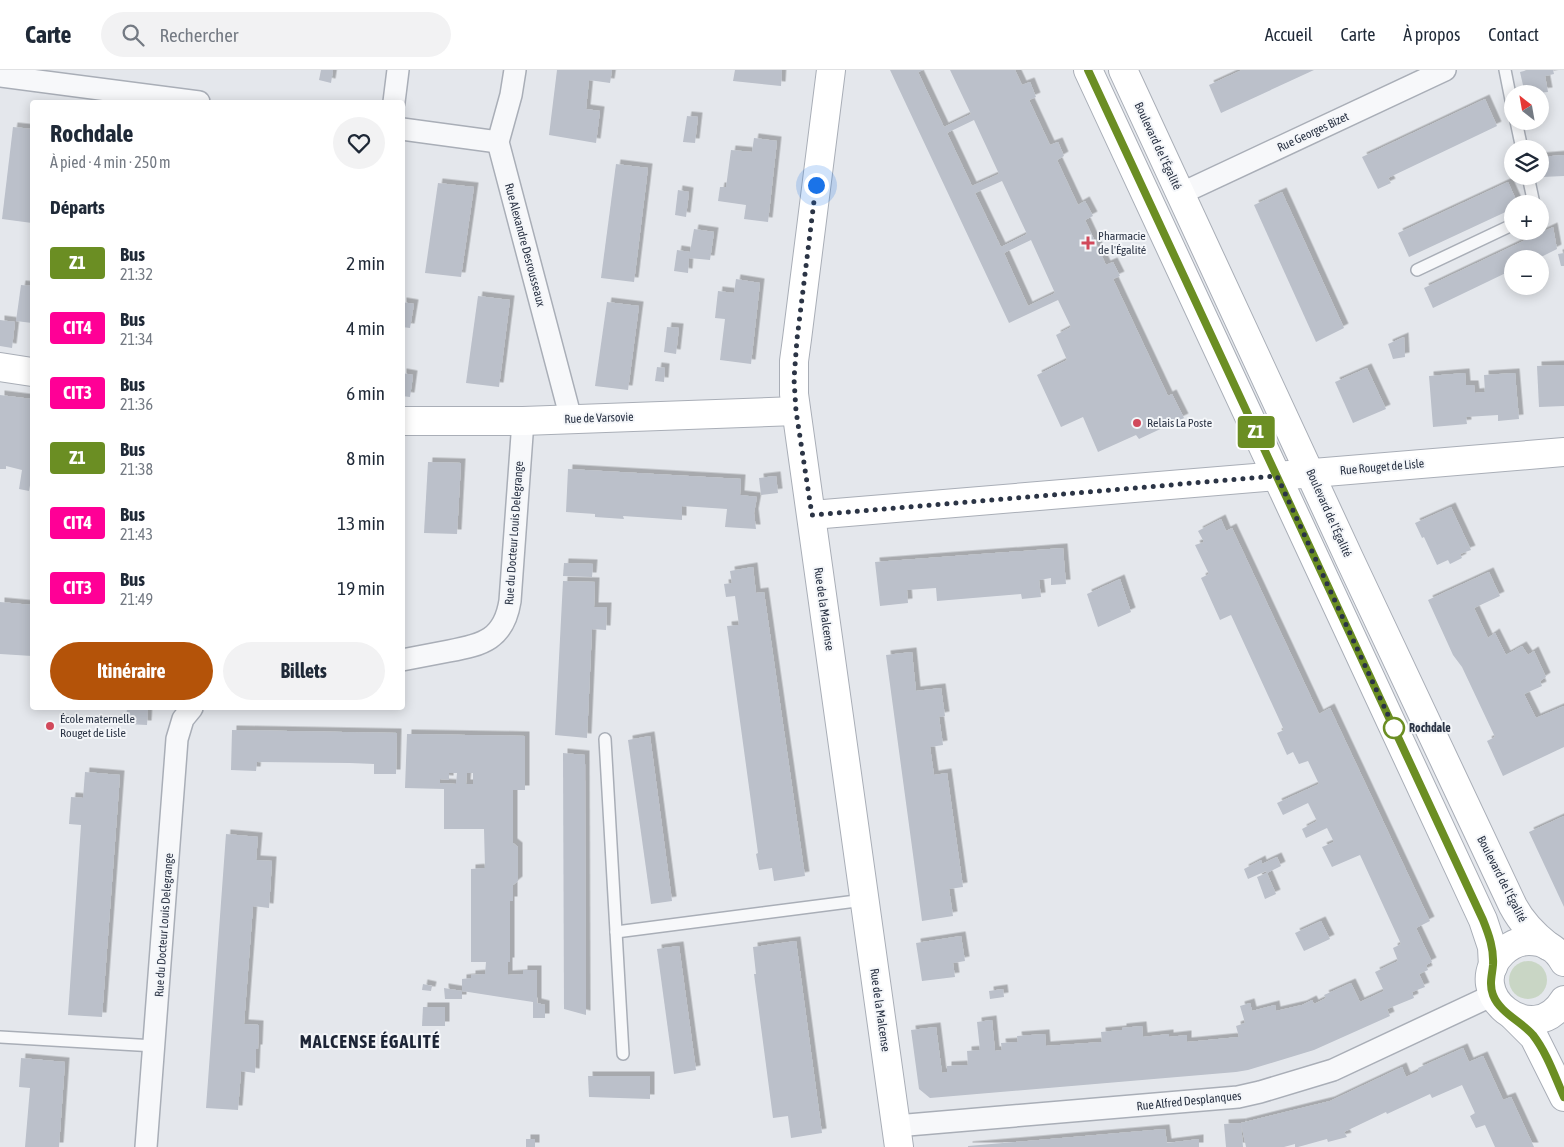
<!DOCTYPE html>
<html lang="fr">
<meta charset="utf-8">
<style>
:root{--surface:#fff;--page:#f2f2f3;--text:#1f2937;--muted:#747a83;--line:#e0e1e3;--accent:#b45309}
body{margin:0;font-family:"Asap Condensed",sans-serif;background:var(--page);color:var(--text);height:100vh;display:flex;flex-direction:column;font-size:19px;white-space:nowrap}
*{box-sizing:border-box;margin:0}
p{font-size:16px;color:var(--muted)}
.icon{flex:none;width:28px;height:28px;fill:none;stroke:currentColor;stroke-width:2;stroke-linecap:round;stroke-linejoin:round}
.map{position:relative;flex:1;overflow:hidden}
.sheet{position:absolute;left:30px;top:30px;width:375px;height:610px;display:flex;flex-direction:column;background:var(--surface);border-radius:5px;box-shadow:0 2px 12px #0003}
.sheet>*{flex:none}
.badge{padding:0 10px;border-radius:4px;font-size:18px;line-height:32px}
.needle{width:32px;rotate:329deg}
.fabs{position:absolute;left:1504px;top:15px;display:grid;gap:10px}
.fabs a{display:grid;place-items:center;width:45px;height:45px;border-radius:50%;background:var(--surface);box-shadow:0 2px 12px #0003;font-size:25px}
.you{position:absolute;width:25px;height:25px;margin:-12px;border:4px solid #fff;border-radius:50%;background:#1a73e8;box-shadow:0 0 0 8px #1a73e833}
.map>.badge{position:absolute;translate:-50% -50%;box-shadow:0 0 0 2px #fff}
h2{padding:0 20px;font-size:19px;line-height:45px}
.round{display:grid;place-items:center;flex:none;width:52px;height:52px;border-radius:26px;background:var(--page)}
.head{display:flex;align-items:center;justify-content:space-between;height:85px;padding:0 20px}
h1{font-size:24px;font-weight:700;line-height:38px}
.cta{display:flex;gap:10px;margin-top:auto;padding:10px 20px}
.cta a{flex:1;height:58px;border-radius:30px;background:var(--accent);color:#fff;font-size:20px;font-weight:700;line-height:58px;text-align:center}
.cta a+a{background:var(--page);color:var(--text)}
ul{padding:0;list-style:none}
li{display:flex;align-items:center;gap:15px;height:65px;padding:0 20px}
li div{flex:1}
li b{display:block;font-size:19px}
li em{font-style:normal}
li .badge{min-width:55px;font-weight:700;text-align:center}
header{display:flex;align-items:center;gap:30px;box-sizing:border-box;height:70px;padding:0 25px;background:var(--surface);border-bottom:1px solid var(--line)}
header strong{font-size:24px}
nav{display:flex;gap:28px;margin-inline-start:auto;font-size:18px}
.search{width:350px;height:45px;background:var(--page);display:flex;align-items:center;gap:12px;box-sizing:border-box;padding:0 18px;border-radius:28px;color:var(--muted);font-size:19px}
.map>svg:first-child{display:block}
.green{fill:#c9d6c5}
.building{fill:#bbc0ca;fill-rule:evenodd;filter:url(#shadow)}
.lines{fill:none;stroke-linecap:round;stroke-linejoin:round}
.lane-casing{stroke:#a9aeb7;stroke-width:14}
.street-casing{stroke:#a9aeb7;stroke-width:24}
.secondary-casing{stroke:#a9aeb7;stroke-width:30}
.lane{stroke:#f7f8fa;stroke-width:11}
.street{stroke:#f7f8fa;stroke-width:21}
.secondary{stroke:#fff;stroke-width:28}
.line-casing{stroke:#fff;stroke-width:11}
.line{stroke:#6b8e23;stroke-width:8}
.walk{stroke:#2b3445;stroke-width:5;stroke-dasharray:0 9}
.poi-dot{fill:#d1495b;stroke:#f4f6f9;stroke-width:2}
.stop-dot{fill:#fff;stroke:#6b8e23;stroke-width:2.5}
.labels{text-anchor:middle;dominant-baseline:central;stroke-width:4;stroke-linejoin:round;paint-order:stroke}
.street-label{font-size:12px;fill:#2b3445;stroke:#f4f6f9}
.poi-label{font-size:12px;fill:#2b3445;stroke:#f4f6f9;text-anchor:start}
.stop-label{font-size:12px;font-weight:bold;fill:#2b3445;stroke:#f4f6f9;text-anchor:start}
.district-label{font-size:18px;font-weight:bold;letter-spacing:1px;fill:#1d2536;stroke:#f4f6f9}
</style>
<header>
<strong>Carte</strong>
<div class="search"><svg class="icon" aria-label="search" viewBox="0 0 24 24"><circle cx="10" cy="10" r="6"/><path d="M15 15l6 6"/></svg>Rechercher</div>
<nav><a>Accueil</a><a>Carte</a><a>À propos</a><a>Contact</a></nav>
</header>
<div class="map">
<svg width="1564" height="1077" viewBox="0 0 1564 1077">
<defs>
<filter id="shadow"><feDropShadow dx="4.5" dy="-4.5" stdDeviation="0" flood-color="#0004"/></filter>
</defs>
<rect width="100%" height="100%" fill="#e4e7ec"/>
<circle class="green" cx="1528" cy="910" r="19"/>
<g class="building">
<path d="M321 0H333L331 13 319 10Z"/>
<path d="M557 0H612L610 13 589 10 586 39 600 41 596 73 549 65Z"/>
<path d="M735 0H782L781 16 733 11Z"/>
<path d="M890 0H923L918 2 944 57 971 44 950 0H1015L1022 15 1030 12 1036 27 1029 30 1050 75 1058 72 1064 86 1057 90 1078 135 1085 131 1093 146 1085 150 1106 195 1113 192 1120 206 1113 209 1168 326 1172 324 1184 348 1139 369 1136 365 1098 382 1083 347 1061 357 1037 305 1067 290 1056 265 1071 257 1058 230 1009 253ZM974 50 999 104 972 116 947 63ZM1002 111 1027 164 1001 177 975 123ZM1031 170 1055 223 1028 236 1004 183Z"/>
<path d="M1242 0H1314L1221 43 1209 15Z"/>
<path d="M1528 0H1553L1554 4 1545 6 1548 22 1525 24 1520 2Z"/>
<path d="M1485 29 1497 56 1388 108 1391 113 1378 119 1362 87Z"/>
<path d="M687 46 698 47 695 73 683 72Z"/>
<path d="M13 57 32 59V153L2 149Z"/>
<path d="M754 68 777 71 768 152 744 149 746 135 718 131 720 117H726L731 80 752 82Z"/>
<path d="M1564 85V106L1542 107 1540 87Z"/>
<path d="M616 94 648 98 634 212 601 208Z"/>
<path d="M1508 112 1518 134H1512V139L1409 187 1398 163Z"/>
<path d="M438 113 474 117 461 207 425 203Z"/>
<path d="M678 120 689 122 686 147 675 145Z"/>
<path d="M1282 122 1344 258 1316 272 1254 135Z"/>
<path d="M1553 157 1557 179 1537 189H1512V200L1433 238 1424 218Z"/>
<path d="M694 159 714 162 710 190 689 188 688 203 674 201 677 180 690 182Z"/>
<path d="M1564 183V196H1561L1558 184Z"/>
<path d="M736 209 760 213 751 294 720 290 725 249 715 248 718 221 734 223Z"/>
<path d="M21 215 32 216V253L16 251Z"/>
<path d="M478 226 510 230 499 317 466 313Z"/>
<path d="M402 232 414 234 410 258 402 257Z"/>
<path d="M607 232 639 236 628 320 595 316Z"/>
<path d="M0 250 15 252 12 278 0 276Z"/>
<path d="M667 257 679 258 676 284 664 282Z"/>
<path d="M1404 267 1405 287 1393 289 1388 274Z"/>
<path d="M1564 295V336L1539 337 1537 296Z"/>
<path d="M657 297 665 298 664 312 655 311Z"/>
<path d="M1367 298 1386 339 1353 353 1335 312Z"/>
<path d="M402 303 413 305 410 327 402 326Z"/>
<path d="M1465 303 1466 315H1474L1475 323 1485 322 1484 305 1515 303 1519 349 1498 351V345L1466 347 1467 354 1433 357 1429 306Z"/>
<path d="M0 325 32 329V409H31L29 421 19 419 22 400 6 396V399H0Z"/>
<path d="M428 392 461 393 457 464 424 463Z"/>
<path d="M568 399 741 409 740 425 757 427 754 443 756 459 725 457 727 439 682 436V450L623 446 624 449 595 447V444L566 442Z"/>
<path d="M776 406 778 423 761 425 759 408Z"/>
<path d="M1451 437 1471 480 1460 484 1462 488 1450 494 1448 490 1437 495 1424 467 1422 468 1415 453Z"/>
<path d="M1221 449 1226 461 1232 458 1319 644 1330 638 1430 851 1416 858 1432 892 1426 895 1428 900 1419 904 1425 917 1412 922 1414 928 1387 939 1390 946 1314 980 1248 1000 1236 1002 930 1028 919 1019 911 960 936 957 942 1003 947 1002V996L968 995 967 981 980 980 977 952 992 950 995 981 1002 980 1001 973 1018 972 1017 966 1045 964 1046 976 1102 972 1101 962 1122 960V958L1142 956 1143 967 1169 964V967L1187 965V972L1239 967 1236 956 1245 953 1240 936 1250 933 1252 941 1275 935 1276 941 1302 935 1312 930 1314 934 1326 928 1324 925 1351 913 1360 932 1384 921 1375 902 1398 891 1393 878 1401 874 1360 785 1332 797 1322 777 1334 772 1327 758 1306 768 1302 759 1317 751 1308 733 1283 745 1277 733 1319 714 1308 691 1299 694 1293 682 1287 685 1277 663 1284 660 1231 545 1220 550 1201 508 1209 504 1195 475 1204 472 1198 461Z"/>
<path d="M1063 478 1066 514 1051 515V508L1039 510 1041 527 1022 529 1021 524 937 531 936 518 907 520 908 533 880 536 875 492Z"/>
<path d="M564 493 593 494 592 507 563 506Z"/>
<path d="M753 497 756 523 764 522 805 806 774 811 772 798 759 800 756 784 758 783 727 556 739 555 735 526 726 527 724 514 732 513 730 501Z"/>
<path d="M1489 502 1500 526 1474 538 1488 568 1495 563 1506 585 1522 576 1528 585 1534 581 1546 607 1540 611 1542 616 1524 624 1536 648 1564 636V677L1503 706 1487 671 1495 667 1462 597 1453 585 1428 530Z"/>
<path d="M1120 509 1131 542 1098 557 1087 524Z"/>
<path d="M563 511 595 512 594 537H607L606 560 592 559 587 668 555 665Z"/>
<path d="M0 532 32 535V586L0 584Z"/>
<path d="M912 582 916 621 941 618 945 646 939 647 943 675 930 677 934 705 947 703 963 817 949 819 953 846 922 851 886 585Z"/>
<path d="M127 638H148L147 655 126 654Z"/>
<path d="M232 660 397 663 396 704H374V694L350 693 257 692 256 701 231 700Z"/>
<path d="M407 664 525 666V720H513V773L518 777V811L513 815V831H510V892H508V905L523 904V900H537V933L545 935V948H533V932L462 921V929H445L444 918 462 921V909L471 908V905L485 904 486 892H471V799L485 798 484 759H444V719L405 718ZM449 703H457L456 714 440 713V709L449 710ZM467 703H473V714H466Z"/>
<path d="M650 666 672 831 651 834 628 670Z"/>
<path d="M563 683 585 685 586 945 564 939Z"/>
<path d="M85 702 120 705 102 947 68 945 81 755 69 754 71 727 83 728Z"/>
<path d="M1564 746V837L1529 762Z"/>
<path d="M226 764 258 767 256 790 272 791 269 838 253 836 244 954 259 955 258 979H256L255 1003 241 1001 238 1040 206 1038Z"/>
<path d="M1277 787 1281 796 1267 803 1276 824 1265 829 1257 807 1267 803 1266 801 1248 809 1244 799 1261 790 1262 794Z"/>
<path d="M1321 851 1330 869 1304 881 1295 863Z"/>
<path d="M961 866 965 891 953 893 955 907 922 911 916 873Z"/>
<path d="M796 871 822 1063 791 1068 788 1046 773 1048 754 904H756L753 877Z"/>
<path d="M679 876 696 1000 674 1004 657 879Z"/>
<path d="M423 914 432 916 431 921 422 920Z"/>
<path d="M1003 919 1004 927 990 929 989 921Z"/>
<path d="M423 937H445V956H422Z"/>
<path d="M1463 978 1469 992 1483 986 1503 1030 1511 1027 1534 1077H1495L1485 1055 1476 1058 1470 1046 1475 1043 1462 1015 1432 1028 1430 1024 1387 1044 1386 1042 1344 1062 1347 1067 1328 1072 1327 1069 1298 1077H1295V1074L1284 1077H1246L1241 1053 1243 1077H1226L1224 1054 1241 1053 1245 1052 1330 1031 1402 997 1406 1007 1419 1001 1418 998Z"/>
<path d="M21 988 65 992 59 1077H25L30 1018 19 1017Z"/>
<path d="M588 1006H650V1029L589 1027Z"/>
<path d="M1165 1059 1167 1073 1199 1069V1077H968V1076Z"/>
<rect x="526" y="1069" width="9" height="8"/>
</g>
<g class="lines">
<g class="lane-casing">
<g id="lane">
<path d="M1505 0 1512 35"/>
<path d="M1516 51 1522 79"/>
<path d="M1528 106 1534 134"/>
<path d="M1417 200 1512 155"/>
<path d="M605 669 623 984"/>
<path d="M616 862 864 830"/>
<path d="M0 967 155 976"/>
</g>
</g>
<g class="street-casing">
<g id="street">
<path d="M515 0 511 25 498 72 571 349"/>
<path d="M0 6 199 32"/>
<path d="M394 32 398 0"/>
<path d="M402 59 498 72"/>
<path d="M1180 124 1445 0"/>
<path d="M402 590C418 587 434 584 449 581 483 575 504 569 510 531L523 351"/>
<path d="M896 1056 1238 1027 1260 1022 1333 1000 1493 925"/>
<path d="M146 1077 177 669 183 649 192 638"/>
</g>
</g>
<g class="secondary-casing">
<g id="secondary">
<path d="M831 0 797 269 794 291V324L899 1077"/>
<path d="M1088 0 1483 850 1492 877 1493 897"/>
<path d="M1123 0 1350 490 1513 836C1522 853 1533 864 1548 876"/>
<path d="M0 297 32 302"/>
<path d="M402 351H523L796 341"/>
<path d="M812 445 1564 382"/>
<path d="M1564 892C1557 879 1544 871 1529 871 1519 871 1509 876 1502 883 1461 923 1533 981 1564 930"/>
<path d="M1513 946 1534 967 1564 1027"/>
</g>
</g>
<use href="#lane" class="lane"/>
<use href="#street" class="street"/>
<use href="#secondary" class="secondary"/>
</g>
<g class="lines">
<g class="line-casing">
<path id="line" d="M1088 0 1483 850C1489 865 1494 879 1493 895 1492 906 1489 914 1493 925 1500 943 1521 951 1533 965 1547 983 1555 1007 1564 1027"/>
</g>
<use href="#line" class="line"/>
<path class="walk" d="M816 115 797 269 794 309 796 341 812 445 1277 406 1394 658"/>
</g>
<g class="poi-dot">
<path d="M1085.5 165.5h5v5h5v5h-5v5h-5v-5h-5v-5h5z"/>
<circle cx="1137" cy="353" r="5"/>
<circle cx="50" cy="656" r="5"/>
</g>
<circle class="stop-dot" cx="1394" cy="658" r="10"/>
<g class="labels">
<g class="street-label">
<text transform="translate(1313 62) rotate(-25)">Rue Georges Bizet</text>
<text transform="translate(1158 76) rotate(65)">Boulevard de l'Égalité</text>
<text transform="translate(525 175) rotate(75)">Rue Alexandre Desrousseaux</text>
<text transform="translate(599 348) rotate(-2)">Rue de Varsovie</text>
<text transform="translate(1382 397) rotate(-5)">Rue Rouget de Lisle</text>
<text transform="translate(1329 443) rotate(66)">Boulevard de l'Égalité</text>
<text transform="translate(514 463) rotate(-86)">Rue du Docteur Louis Delegrange</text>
<text transform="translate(824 539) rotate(82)">Rue de la Malcense</text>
<text transform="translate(1502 809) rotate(63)">Boulevard de l'Égalité</text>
<text transform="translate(164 855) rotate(-86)">Rue du Docteur Louis Delegrange</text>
<text transform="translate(880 940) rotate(82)">Rue de la Malcense</text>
<text transform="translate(1189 1031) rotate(-6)">Rue Alfred Desplanques</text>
</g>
<g class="poi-label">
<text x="1098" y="166">Pharmacie<tspan x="1098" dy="14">de l'Égalité</tspan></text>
<text x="1147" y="353">Relais La Poste</text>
<text x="60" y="649">École maternelle<tspan x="60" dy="14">Rouget de Lisle</tspan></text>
</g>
<g class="stop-label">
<text x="1409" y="658">Rochdale</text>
</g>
<g class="district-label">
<text x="370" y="971">MALCENSE ÉGALITÉ</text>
</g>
</g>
</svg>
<div class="fabs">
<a><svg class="needle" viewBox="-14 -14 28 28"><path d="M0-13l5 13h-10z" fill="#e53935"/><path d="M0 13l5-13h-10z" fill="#747a83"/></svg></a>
<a><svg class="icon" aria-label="layers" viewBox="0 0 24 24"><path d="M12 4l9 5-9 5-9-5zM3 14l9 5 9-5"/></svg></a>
<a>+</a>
<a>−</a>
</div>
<div class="you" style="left:816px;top:115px"></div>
<b class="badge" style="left:1256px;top:362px;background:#6b8e23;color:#fff">Z1</b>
<section class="sheet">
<div class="head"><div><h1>Rochdale</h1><p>À pied · 4 min · 250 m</p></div><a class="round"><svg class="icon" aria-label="heart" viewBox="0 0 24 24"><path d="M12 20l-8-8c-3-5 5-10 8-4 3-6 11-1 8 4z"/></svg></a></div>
<h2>Départs</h2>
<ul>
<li><span class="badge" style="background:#6b8e23;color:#fff">Z1</span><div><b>Bus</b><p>21:32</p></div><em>2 min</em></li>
<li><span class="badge" style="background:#ff0096;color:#fff">CIT4</span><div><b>Bus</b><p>21:34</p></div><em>4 min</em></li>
<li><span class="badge" style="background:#ff0096;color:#fff">CIT3</span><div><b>Bus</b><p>21:36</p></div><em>6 min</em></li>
<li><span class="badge" style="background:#6b8e23;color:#fff">Z1</span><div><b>Bus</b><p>21:38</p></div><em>8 min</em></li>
<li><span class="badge" style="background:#ff0096;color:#fff">CIT4</span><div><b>Bus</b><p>21:43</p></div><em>13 min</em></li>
<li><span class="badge" style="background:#ff0096;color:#fff">CIT3</span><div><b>Bus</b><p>21:49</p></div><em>19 min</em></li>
</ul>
<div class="cta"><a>Itinéraire</a><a>Billets</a></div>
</section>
</div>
